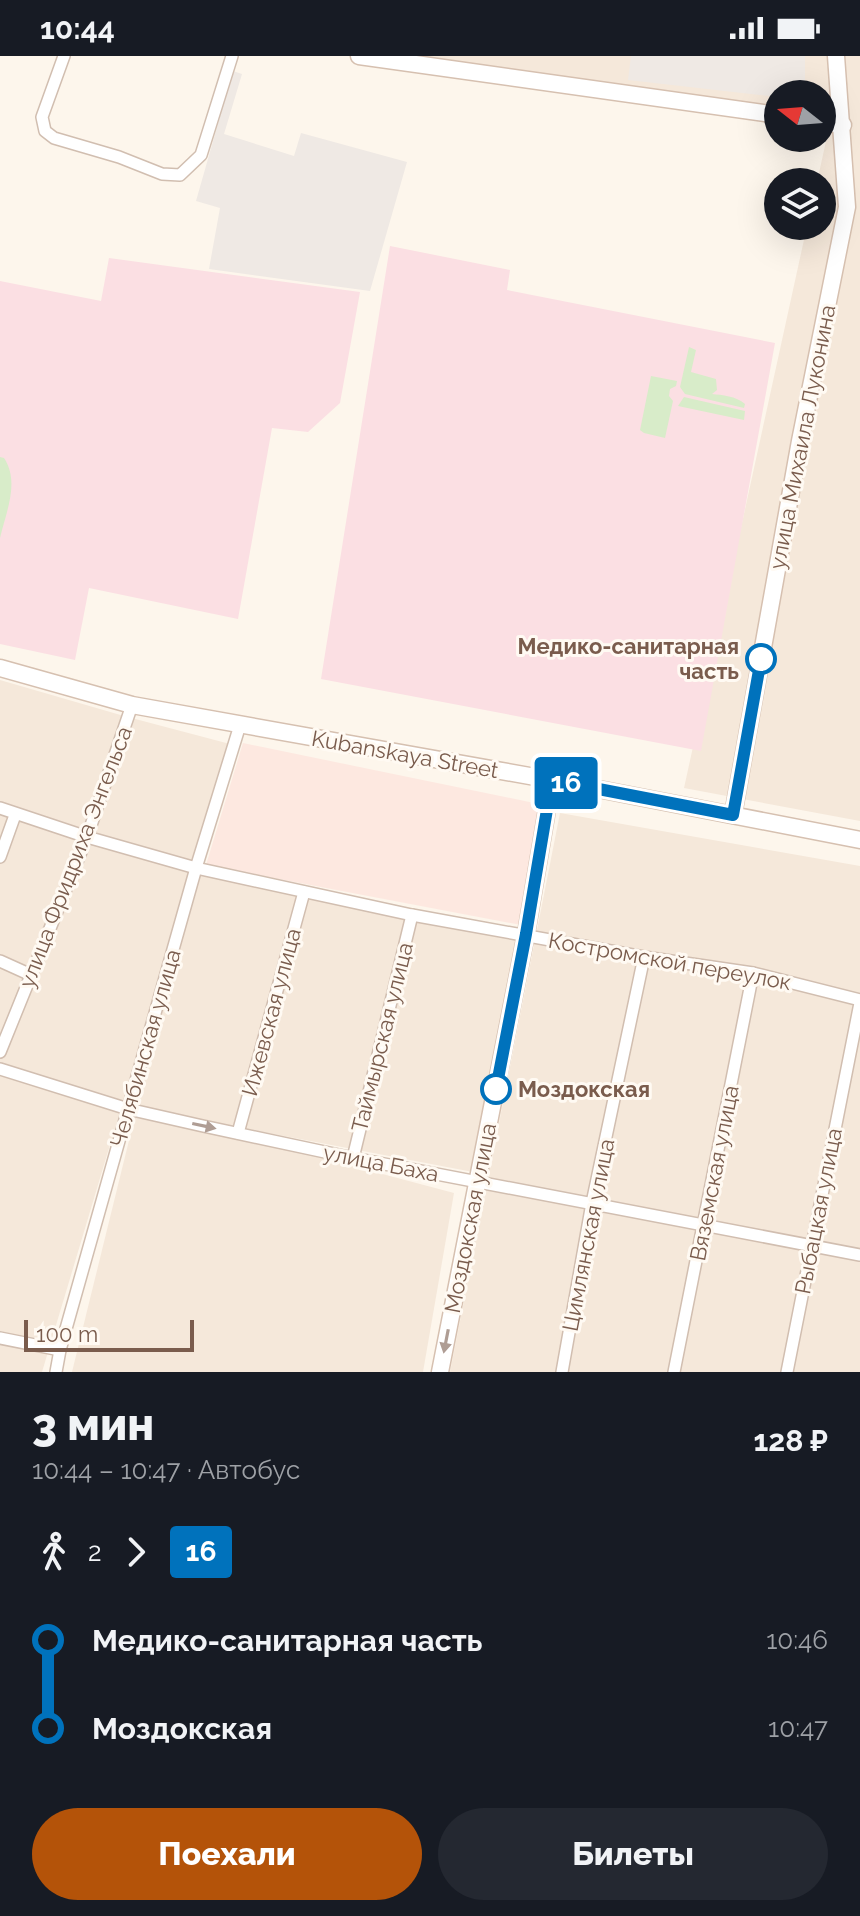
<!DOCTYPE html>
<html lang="ru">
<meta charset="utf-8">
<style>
:root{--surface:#171b24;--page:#242831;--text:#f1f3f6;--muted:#9ea1a6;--accent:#b45309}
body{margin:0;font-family:Raleway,sans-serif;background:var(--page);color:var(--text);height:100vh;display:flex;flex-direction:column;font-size:30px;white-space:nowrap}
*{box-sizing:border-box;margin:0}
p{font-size:26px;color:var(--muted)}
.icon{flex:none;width:44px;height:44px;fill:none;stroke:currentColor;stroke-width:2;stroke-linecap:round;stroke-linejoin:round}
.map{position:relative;height:1316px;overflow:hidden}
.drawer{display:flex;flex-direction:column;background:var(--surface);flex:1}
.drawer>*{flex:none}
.badge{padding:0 16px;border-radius:6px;font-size:28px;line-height:52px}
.needle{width:52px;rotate:287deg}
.fabs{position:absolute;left:764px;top:24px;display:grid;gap:16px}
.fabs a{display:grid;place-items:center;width:72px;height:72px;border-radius:50%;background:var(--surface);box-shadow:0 8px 32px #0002;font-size:40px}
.scale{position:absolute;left:24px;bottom:20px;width:170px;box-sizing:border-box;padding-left:8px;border:4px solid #7a5c4d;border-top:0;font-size:22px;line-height:28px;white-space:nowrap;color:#7a5c4d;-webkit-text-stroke:6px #fffaf3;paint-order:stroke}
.map>.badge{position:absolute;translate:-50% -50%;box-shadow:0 0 0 4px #fff}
.legs{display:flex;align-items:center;gap:12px;height:88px;padding:0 32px;font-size:26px}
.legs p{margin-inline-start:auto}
.summary{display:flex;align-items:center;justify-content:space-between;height:136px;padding:0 32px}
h1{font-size:44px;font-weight:800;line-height:60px}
.cta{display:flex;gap:16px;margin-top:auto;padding:16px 32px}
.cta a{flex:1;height:92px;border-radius:48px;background:var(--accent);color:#fff;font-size:32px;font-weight:800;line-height:92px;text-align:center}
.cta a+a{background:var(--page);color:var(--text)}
ul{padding:0 32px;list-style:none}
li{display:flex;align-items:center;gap:28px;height:88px;font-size:30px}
li i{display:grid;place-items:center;width:12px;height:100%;margin:0 10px;background:currentColor}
li i::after{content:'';width:20px;height:20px;margin:-10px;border:6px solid;border-radius:50%;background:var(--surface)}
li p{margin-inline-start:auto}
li:first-child i{background:linear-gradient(#0000 50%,currentColor 0)}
li:last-child i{background:linear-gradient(currentColor 50%,#0000 0)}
.status{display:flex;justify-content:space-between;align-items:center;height:56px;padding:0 40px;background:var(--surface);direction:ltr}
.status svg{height:22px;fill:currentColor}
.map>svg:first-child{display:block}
.residential{fill:#f5e8da}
.commercial{fill:#fde8e0}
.industrial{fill:#efe9e4}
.medical{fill:#fbdfe3}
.green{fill:#d8ecc9}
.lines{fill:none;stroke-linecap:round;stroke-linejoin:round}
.street-casing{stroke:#d1beb0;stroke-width:14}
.secondary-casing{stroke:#d6c0b0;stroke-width:19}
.street{stroke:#fff;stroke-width:11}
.secondary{stroke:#fff;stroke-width:16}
.oneway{fill:#af9d94}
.line-1-casing{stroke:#fff;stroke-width:18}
.line-1{stroke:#0072bc;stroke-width:12}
.stop-1-dot{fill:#fff;stroke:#0072bc;stroke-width:4}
.labels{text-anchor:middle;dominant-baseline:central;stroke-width:6;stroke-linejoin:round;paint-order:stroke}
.street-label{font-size:22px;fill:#7a5c4d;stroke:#fffaf3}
.stop-label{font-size:22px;font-weight:bold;fill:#7a5c4d;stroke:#fffaf3;text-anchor:end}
</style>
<div class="status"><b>10:44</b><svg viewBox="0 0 49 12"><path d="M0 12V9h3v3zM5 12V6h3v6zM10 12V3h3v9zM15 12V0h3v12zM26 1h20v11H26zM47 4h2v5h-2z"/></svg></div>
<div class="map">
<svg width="860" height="1316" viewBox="0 0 860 1316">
<rect width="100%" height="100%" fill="#fdf6ec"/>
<g class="residential">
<path d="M364 0H860V765L684 732 807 170H822V126H817L830 67 822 66V38H778V59Z"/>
<path d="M0 624 124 660 230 688 42 1316H0Z"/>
<path d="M560 757 860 810V1316H450Z"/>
<path d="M200 817 519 883 473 1116 133 1051Z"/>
<path d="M135 1060 292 1094 454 1137 423 1316H72Z"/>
</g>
<path class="commercial" d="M243 687 539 748 521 869 206 809Z"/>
<g class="industrial">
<path d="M631 0H805V38H778V41L628 24Z"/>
<path d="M233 15 242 18 224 78 294 100 301 77 407 106 370 235 209 213 220 152 196 145Z"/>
</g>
<g class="medical">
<path d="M390 190 510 214 507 234 775 287 701 695 321 623Z"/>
<path d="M109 202 360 236 340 347 308 376 272 372 238 563 89 532 75 604 0 588V225L101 245Z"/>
</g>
<g class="green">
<path d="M689 291 696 294 691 316 716 323 717 334 712 338C722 339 736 340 745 348L744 352 685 338 680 331Z"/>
<path d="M651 320 677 325 676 330 670 333 669 340 673 345 665 382 644 377 640 374Z"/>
<path d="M684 341 745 355 744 364 678 350Z"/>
<path d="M0 401 4 402C20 426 6 456 0 482Z"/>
</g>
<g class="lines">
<g class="street-casing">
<g id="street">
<path d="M64 0 42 61 45 75 54 82 119 101 162 118 180 119 201 99 232 0"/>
<path d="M0 752 87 781 196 812 412 859 644 901 753 917 860 944"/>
<path d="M0 801 15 759"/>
<path d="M0 905 31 919"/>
<path d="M0 996 87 781 132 649"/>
<path d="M0 1013 128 1053 203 1070 353 1102 860 1199"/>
<path d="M238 1077 304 836"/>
<path d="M353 1102 412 859"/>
<path d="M0 1282 60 1294"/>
<path d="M56 1316 60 1294 196 812 240 669"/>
<path d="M562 1316 592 1147 644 901"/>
<path d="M674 1316 753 917"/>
<path d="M787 1316 860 947"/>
</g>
</g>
<g class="secondary-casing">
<g id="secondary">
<path d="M359 0 778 59"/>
<path d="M822 66 843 69"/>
<path d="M0 612 132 649 552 724 860 784"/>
<path d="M733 759 800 385 847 151 836 0"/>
<path d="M440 1316 526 878 552 724"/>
</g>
</g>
<use href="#street" class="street"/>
<use href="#secondary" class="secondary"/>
</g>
<defs><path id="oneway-solid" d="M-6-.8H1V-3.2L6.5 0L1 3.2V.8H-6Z" transform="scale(2)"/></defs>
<g class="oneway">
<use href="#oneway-solid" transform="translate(204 1070) rotate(12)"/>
<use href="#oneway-solid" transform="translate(446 1285) rotate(101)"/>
</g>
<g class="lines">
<g class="line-1-casing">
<path id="line-1" d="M496 1033 526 878 552 724 733 759 761 603"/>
</g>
<use href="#line-1" class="line-1"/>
</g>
<g class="stop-1-dot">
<circle cx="761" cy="603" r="14"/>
<circle cx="496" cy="1033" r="14"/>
</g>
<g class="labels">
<g class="street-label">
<text transform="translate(802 381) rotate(-79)">улица Михаила Луконина</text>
<text transform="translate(405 698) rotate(10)">Kubanskaya Street</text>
<text transform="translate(75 801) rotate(-69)">улица Фридриха Энгельса</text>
<text transform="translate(670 905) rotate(10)">Костромской переулок</text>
<text transform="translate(271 956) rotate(-75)">Ижевская улица</text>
<text transform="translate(382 981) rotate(-76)">Таймырская улица</text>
<text transform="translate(145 992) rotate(-74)">Челябинская улица</text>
<text transform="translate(381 1107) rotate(11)">улица Баха</text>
<text transform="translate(714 1117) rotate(-79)">Вяземская улица</text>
<text transform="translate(818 1155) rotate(-79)">Рыбацкая улица</text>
<text transform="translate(470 1162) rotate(-79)">Моздокская улица</text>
<text transform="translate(588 1179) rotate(-79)">Цимлянская улица</text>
</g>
<g class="stop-label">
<text x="739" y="590">Медико-санитарная<tspan x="739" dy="25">часть</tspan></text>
<text x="518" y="1033" text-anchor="start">Моздокская</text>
</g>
</g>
</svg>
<div class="fabs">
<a><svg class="needle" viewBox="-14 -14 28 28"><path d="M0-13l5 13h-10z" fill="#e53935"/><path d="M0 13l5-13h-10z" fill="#9ea1a6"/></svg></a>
<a><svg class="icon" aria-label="layers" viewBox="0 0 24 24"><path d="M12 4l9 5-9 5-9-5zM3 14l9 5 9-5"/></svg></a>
</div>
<div class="scale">100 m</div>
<b class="badge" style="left:566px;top:727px;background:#0072bc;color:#fff">16</b>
</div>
<section class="drawer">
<div class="summary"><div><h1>3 мин</h1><p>10:44 – 10:47 · Автобус</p></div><b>128 ₽</b></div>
<div class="legs"><svg class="icon" aria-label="walk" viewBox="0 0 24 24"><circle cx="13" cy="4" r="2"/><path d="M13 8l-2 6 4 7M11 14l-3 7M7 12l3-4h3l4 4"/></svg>2<svg class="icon" aria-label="forward" viewBox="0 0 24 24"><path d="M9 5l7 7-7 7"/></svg><b class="badge" style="background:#0072bc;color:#fff">16</b></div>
<ul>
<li><i style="color:#0072bc"></i><b>Медико-санитарная часть</b><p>10:46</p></li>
<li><i style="color:#0072bc"></i><b>Моздокская</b><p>10:47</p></li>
</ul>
<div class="cta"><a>Поехали</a><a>Билеты</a></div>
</section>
